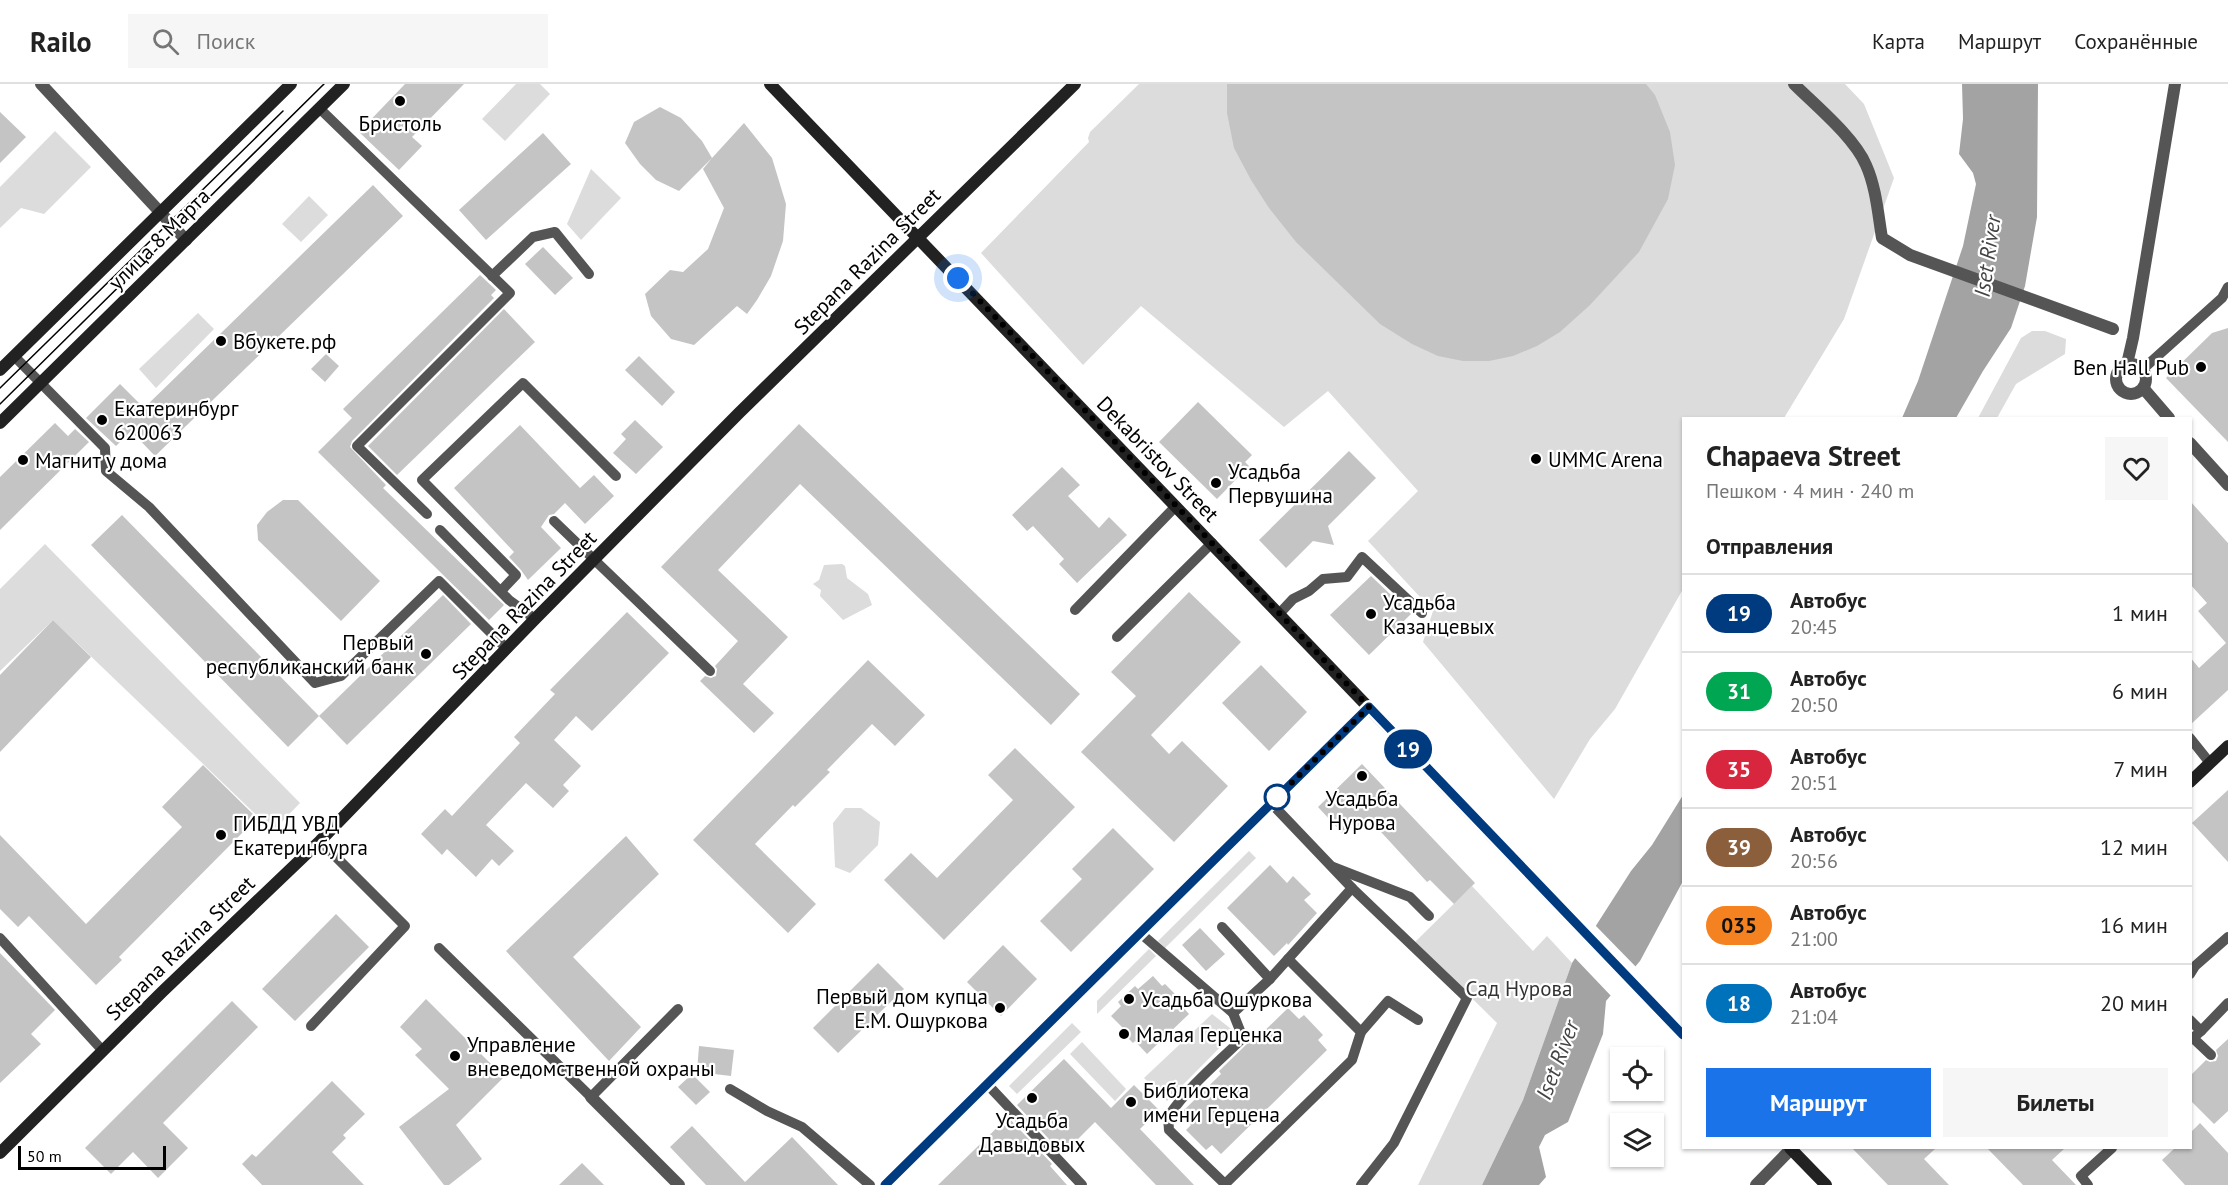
<!DOCTYPE html>
<html lang="ru">
<meta charset="utf-8">
<style>
:root{--surface:#fff;--page:#f6f6f6;--text:#222;--muted:#767676;--line:#e0e0e0;--accent:#1a73e8}
body{margin:0;font-family:"PT Sans",sans-serif;background:var(--page);color:var(--text);height:100vh;display:flex;flex-direction:column;font-size:22px;white-space:nowrap}
*{box-sizing:border-box;margin:0}
p{font-size:20px;color:var(--muted)}
.icon{flex:none;width:33px;height:33px;fill:none;stroke:currentColor;stroke-width:2;stroke-linecap:round;stroke-linejoin:round}
.map{position:relative;flex:1;overflow:hidden}
.panel{position:absolute;left:1682px;top:333px;width:510px;height:732px;display:flex;flex-direction:column;background:var(--surface);border-radius:0px;box-shadow:0 2px 4px #0004}
.panel>*{flex:none}
.badge{padding:0 12px;border-radius:20px;font-size:21px;line-height:39px}
.buttons{position:absolute;left:1610px;top:963px;display:grid;gap:12px}
.buttons a{display:grid;place-items:center;width:54px;height:54px;border-radius:0px;background:var(--surface);box-shadow:0 2px 4px #0004;font-size:30px}
.scale{position:absolute;left:18px;bottom:15px;width:148px;box-sizing:border-box;padding-left:6px;border:3px solid #000;border-top:0;font-size:16px;line-height:21px;white-space:nowrap;color:#000;-webkit-text-stroke:4px #fff;paint-order:stroke}
.you{position:absolute;width:30px;height:30px;margin:-15px;border:4px solid #fff;border-radius:50%;background:#1a73e8;box-shadow:0 0 0 9px #1a73e833}
.map>.badge{position:absolute;translate:-50% -50%;box-shadow:0 0 0 3px #fff}
h2{padding:0 24px;font-size:22px;line-height:54px}
.round{display:grid;place-items:center;flex:none;width:63px;height:63px;border-radius:0px;background:var(--page)}
.head{display:flex;align-items:center;justify-content:space-between;height:102px;padding:0 24px}
h1{font-size:28px;font-weight:700;line-height:45px}
.action{display:flex;gap:12px;margin-top:auto;padding:12px 24px}
.action a{flex:1;height:69px;border-radius:0px;background:var(--accent);color:#fff;font-size:24px;font-weight:700;line-height:69px;text-align:center}
.action a+a{background:var(--page);color:var(--text)}
ul{padding:0;list-style:none}
li{display:flex;align-items:center;gap:18px;height:78px;padding:0 24px;border-top:2px solid var(--line)}
li div{flex:1}
li b{display:block;font-size:22px}
li em{font-style:normal}
li .badge{min-width:66px;font-weight:700;text-align:center}
header{display:flex;align-items:center;gap:36px;box-sizing:border-box;height:84px;padding:0 30px;background:var(--surface);border-bottom:2px solid var(--line)}
header strong{font-size:28px}
nav{display:flex;gap:33px;margin-inline-start:auto;font-size:21px}
.search{width:420px;height:54px;background:var(--page);display:flex;align-items:center;gap:15px;box-sizing:border-box;padding:0 21px;border-radius:0px;color:var(--muted);font-size:22px}
.map>svg:first-child{display:block}
.green{fill:#dcdcdc}
.water{fill:#a3a3a3}
.pier{fill:#fff}
.building{fill:#c4c4c4}
.lines{fill:none;stroke-linecap:round;stroke-linejoin:round}
.lane{stroke:#555;stroke-width:10}
.street{stroke:#555;stroke-width:12}
.secondary{stroke:#222;stroke-width:12}
.tram{stroke:#000;stroke-width:1.5}
.line-casing{stroke:#fff;stroke-width:14}
.line{stroke:#003b80;stroke-width:9}
.walk{stroke:#000;stroke-width:6;stroke-dasharray:0 10.8}
.poi-dot{fill:#000;stroke:#fff;stroke-width:2}
.stop-dot{fill:#fff;stroke:#003b80;stroke-width:3}
.labels{text-anchor:middle;dominant-baseline:central;stroke-width:4.5;stroke-linejoin:round;paint-order:stroke}
.poi-label{font-size:21px;fill:#000;stroke:#fff;text-anchor:start}
.street-label{font-size:21px;fill:#000;stroke:#fff}
.park-label{font-size:21px;fill:#333;stroke:#fff}
.water-label{font-size:22px;font-style:italic;fill:#444;stroke:#fff}
</style>
<header>
<strong>Railo</strong>
<div class="search"><svg class="icon" aria-label="search" viewBox="0 0 24 24"><circle cx="10" cy="10" r="6"/><path d="M15 15l6 6"/></svg>Поиск</div>
<nav><a>Карта</a><a>Маршрут</a><a>Сохранённые</a></nav>
</header>
<div class="map">
<svg width="2228" height="1101" viewBox="0 0 2228 1101">
<rect width="100%" height="100%" fill="#fff"/>
<g class="green">
<path d="M516 0H540L550 10 505 57 482 35Z"/>
<path d="M1139 0H1845L1864 20 1894 94 1844 235 1784 334H1683V505L1615 625 1590 655 1554 715 1423 558 1433 527 1368 457 1418 407 1328 307 1284 343 1141 222 1083 281 981 169 1089 58 1088 54 1090 48Z"/>
<path d="M55 47 91 83 44 130 21 124 0 144V103Z"/>
<path d="M591 85 621 114 581 156 567 140Z"/>
<path d="M309 112 328 131 301 158 282 140Z"/>
<path d="M198 229 214 245 156 304 139 285Z"/>
<path d="M2032 247H2045L2066 255 2065 270 2016 300 1997 334H1978L2021 254Z"/>
<path d="M45 460 300 719 273 747 53 536 0 587V505Z"/>
<path d="M842 480 845 482 847 494 868 510 872 521 843 536 820 512 821 506 813 500 819 496 824 481Z"/>
<path d="M845 724H861L880 738 878 761 850 789 835 783 833 739Z"/>
<path d="M1249 767 1256 774 1165 864 1158 857Z"/>
<path d="M1472 802 1533 867 1547 852 1572 879 1523 1016 1482 1101H1418L1497 939 1415 858Z"/>
<path d="M1149 865 1156 872 1097 930V917Z"/>
<path d="M1212 930 1235 948 1167 1017 1144 994Z"/>
<path d="M1072 939 1081 948 1017 1010 1009 1002Z"/>
<path d="M1082 958 1126 1005 1115 1017 1070 970Z"/>
</g>
<g class="water">
<path d="M1962 0H2038L2037 133 2025 202 2011 244 1983 287 1956 334H1902L1918 297 1963 162 1976 100 1973 89 1959 70 1963 35Z"/>
<path d="M1683 711V797L1640 877 1606 917 1603 950 1568 1038 1545 1051 1539 1063 1546 1093 1539 1101H1482L1523 1016 1572 879 1631 787 1652 761Z"/>
</g>
<path class="pier" d="M1594 840 1638 885 1613 914 1573 872Z"/>
<g class="building">
<path d="M405 0H464L412 53 422 62 399 86 359 48Z"/>
<path d="M1227 0H1646L1655 11 1670 48 1675 81 1668 115 1639 168 1590 221 1560 248 1537 262 1513 272 1489 277H1463L1438 272 1412 260 1380 240 1296 158 1269 124 1251 96 1234 64 1227 29Z"/>
<path d="M660 23 681 34 702 57 712 74 744 39 772 74 786 120 783 157 771 192 757 216 747 230 737 222 694 261 671 255 651 232 645 210 670 186 683 188 708 165 724 124 703 85 712 74 679 107 656 96 640 80 625 59 634 38Z"/>
<path d="M0 28 26 53 0 79Z"/>
<path d="M543 49 571 80 486 156 459 126Z"/>
<path d="M373 101 403 132 155 372 131 347 116 362 86 334 120 300 144 324Z"/>
<path d="M543 163 573 194 555 211 525 180Z"/>
<path d="M480 191 496 206 491 211 494 214 352 357 350 363 386 401 383 404 504 521 489 536 318 368 352 334 343 325Z"/>
<path d="M504 225 535 258 397 391 368 362Z"/>
<path d="M2228 244V358L2166 294 2212 249Z"/>
<path d="M326 270 339 282 325 298 311 285Z"/>
<path d="M639 272 675 308 662 322 625 286Z"/>
<path d="M1198 318 1252 371 1245 378 1249 382 1217 415 1159 358Z"/>
<path d="M635 336 663 363 636 390 613 369 626 355 621 350Z"/>
<path d="M55 339 68 352 75 345 89 358 0 446V393Z"/>
<path d="M799 340 1080 610 1051 641 800 400 718 486 788 553 743 600 774 629 754 649 700 597 705 592 711 594 716 592 717 585 715 582 738 557 661 483Z"/>
<path d="M520 341 580 404 594 391 614 412 585 440 565 419 554 430 549 431 541 443 561 464 528 496 521 486 509 473 514 468 454 404Z"/>
<path d="M1349 367 1376 394 1328 442 1334 461 1313 457 1286 484 1259 456Z"/>
<path d="M1062 383 1080 401 1068 412 1099 444 1109 433 1127 451 1077 499 1059 480 1064 475 1033 442 1027 447 1012 431Z"/>
<path d="M283 416H298L380 497 341 537 258 456 257 441 267 428Z"/>
<path d="M2190 417 2228 459V606L2190 641V573L2199 584 2226 559 2198 527 2207 519 2190 500Z"/>
<path d="M122 431 319 632 288 663 91 461Z"/>
<path d="M1371 492 1411 530 1369 571 1330 531Z"/>
<path d="M1189 508 1241 558 1151 651 1169 670 1182 657 1228 702 1174 758 1081 668 1136 612 1111 588Z"/>
<path d="M443 511 471 540 347 661 319 632Z"/>
<path d="M627 528 669 569 592 647 576 632 554 656 581 682 563 701 569 707 553 724 526 699 486 741 514 767 499 782 492 775 476 793 447 765 442 771 421 750 445 725 452 732 520 659 514 653 555 610 550 606Z"/>
<path d="M53 536 91 573 0 668V591Z"/>
<path d="M868 576 925 631 895 662 872 640 827 686 830 688 795 723 793 721 755 760 816 820 788 849 693 756Z"/>
<path d="M1261 581 1307 628 1269 667 1222 619Z"/>
<path d="M1015 664 1075 723 944 856 884 796 911 769 937 794 1013 716 988 691Z"/>
<path d="M1362 680 1475 799 1454 820 1430 796 1427 798 1370 736 1359 746 1354 741 1344 751 1318 723Z"/>
<path d="M203 681 257 734 119 873 122 876 96 901 29 832 18 843 0 825V751L86 840 182 743 162 723Z"/>
<path d="M2228 706V778L2192 739Z"/>
<path d="M1113 744 1154 785 1071 868 1040 837 1082 795 1072 785Z"/>
<path d="M626 752 659 790 573 873 641 943 609 977 506 867Z"/>
<path d="M1270 781 1287 799 1293 792 1311 810 1304 816 1317 829 1288 861 1287 859 1274 872 1227 824Z"/>
<path d="M336 830 369 863 295 937 262 905Z"/>
<path d="M1200 844 1225 870 1206 887 1182 861Z"/>
<path d="M1003 861 1037 895 1001 932 967 898Z"/>
<path d="M0 869 55 926 31 950 41 960 0 999Z"/>
<path d="M878 879 904 905 838 969 813 944Z"/>
<path d="M1153 892 1162 902 1165 900 1181 916 1179 919 1189 930 1147 970 1135 957 1133 959 1120 946 1123 944 1111 932 1121 922 1118 918 1135 902 1138 905Z"/>
<path d="M426 915 504 993 456 1041 482 1075 449 1101H444L399 1043 449 1005 415 971 422 965 400 943Z"/>
<path d="M232 917 258 943 163 1039 188 1064 158 1094 133 1068 111 1090 85 1064Z"/>
<path d="M1288 924 1299 935 1304 931 1323 951 1318 956 1327 966 1221 1070 1212 1061 1206 1066 1186 1046 1191 1041 1180 1030 1221 990 1219 987 1249 958 1251 960Z"/>
<path d="M2228 955V1027L2214 1040 2190 1016V992L2206 976 2210 978 2216 977 2218 972 2216 966Z"/>
<path d="M699 962 734 966 731 992 697 988Z"/>
<path d="M1064 975 1111 1024 1134 1001 1159 1026 1140 1045 1194 1101H1156L1095 1038 1063 1070 1017 1021Z"/>
<path d="M692 990 710 1008 696 1021 678 1003Z"/>
<path d="M332 997 365 1030 343 1051 346 1054 332 1068 364 1101H262L242 1080 252 1070 256 1073Z"/>
<path d="M1008 1033 1052 1080 1050 1082 1067 1101H938Z"/>
<path d="M2200 1039 2228 1069V1101H2185L2162 1076 2175 1064H2190V1049Z"/>
<path d="M692 1042 745 1098 792 1053 838 1101H706L670 1063Z"/>
<path d="M1852 1064H1936L1924 1075 1949 1101H1888Z"/>
<path d="M1987 1064H2065L2052 1076 2076 1101H2023Z"/>
<path d="M582 1079 604 1101H559Z"/>
</g>
<g class="lines">
<g class="lane">
<path d="M319 24 510 209 357 362 427 430"/>
<path d="M492 192 533 153 555 148 589 190"/>
<path d="M14 272 105 364 106 387 149 423 315 599 341 592 439 497 507 565"/>
<path d="M2143 285 2222 214 2228 203"/>
<path d="M554 437 710 587"/>
<path d="M440 446 509 516 535 535"/>
<path d="M501 507 516 491 422 396 523 299 616 392"/>
<path d="M1075 526 1176 422"/>
<path d="M1279 530 1293 515 1309 507 1323 495 1347 493 1362 473 1422 529"/>
<path d="M1117 553 1212 459"/>
<path d="M2190 654 2210 679"/>
<path d="M1333 783 1410 813 1429 832"/>
<path d="M1352 804 1467 914 1394 1059 1361 1101"/>
<path d="M1222 843 1270 895"/>
<path d="M1139 848 1233 929 1270 895 1352 804 1271 719"/>
<path d="M0 854 103 967"/>
<path d="M439 864 591 1013 678 925"/>
<path d="M2190 890 2195 882 2228 853"/>
<path d="M1233 929 1243 954C1217 979 1188 1003 1168 1033L1169 1046 1225 1100 1352 976 1361 948 1288 875"/>
<path d="M2190 936 2201 947 2228 919"/>
<path d="M311 942 405 842 320 757"/>
<path d="M2201 947 2193 954 2211 971"/>
<path d="M1361 948 1388 917 1418 936"/>
<path d="M987 1000 1082 1101"/>
<path d="M730 1005 767 1027 802 1043 870 1101"/>
<path d="M2088 1101 2081 1092 2112 1064"/>
</g>
<g class="street">
<path d="M41 0 186 156"/>
<path d="M1794 0C1816 22 1854 53 1866 81 1876 103 1878 130 1882 154L1910 171 2113 245"/>
<circle cx="2131" cy="295" r="15"/>
<path d="M2127 280 2133 254 2175 0"/>
<path d="M2144 305 2169 334"/>
<path d="M2190 359 2228 401"/>
<path d="M591 1013 679 1101"/>
<path d="M1756 1101 1791 1065"/>
</g>
<g class="secondary">
<path d="M770 0 1683 951"/>
<path d="M0 286 291 0"/>
<path d="M0 339 344 0"/>
<path d="M2190 698 2228 662"/>
<path d="M1790 1064 1826 1101"/>
<path d="M0 1069 162 908 320 757 535 535 739 329 1075 0"/>
<path d="M885 1101 1369 623"/>
</g>
<g class="tram">
<path d="M0 304 283 27"/>
<path d="M0 320 324 0"/>
</g>
</g>
<g class="lines">
<g class="line-casing">
<path id="line" d="M885 1101 1369 623 1683 951"/>
</g>
<use href="#line" class="line"/>
<path class="walk" d="M958 194 1369 623 1277 713"/>
</g>
<g class="poi-dot">
<circle cx="400" cy="17" r="6"/>
<circle cx="221" cy="257" r="6"/>
<circle cx="2201" cy="283" r="6"/>
<circle cx="102" cy="336" r="6"/>
<circle cx="1536" cy="375" r="6"/>
<circle cx="23" cy="376" r="6"/>
<circle cx="1216" cy="399" r="6"/>
<circle cx="1371" cy="530" r="6"/>
<circle cx="426" cy="570" r="6"/>
<circle cx="1362" cy="692" r="6"/>
<circle cx="221" cy="751" r="6"/>
<circle cx="1129" cy="915" r="6"/>
<circle cx="1000" cy="924" r="6"/>
<circle cx="1124" cy="950" r="6"/>
<circle cx="455" cy="972" r="6"/>
<circle cx="1032" cy="1014" r="6"/>
<circle cx="1131" cy="1018" r="6"/>
</g>
<circle class="stop-dot" cx="1277" cy="713" r="12"/>
<g class="labels">
<g class="poi-label">
<text x="400" y="39" text-anchor="middle">Бристоль</text>
<text x="233" y="257">Вбукете.рф</text>
<text x="2189" y="283" text-anchor="end">Ben Hall Pub</text>
<text x="114" y="324">Екатеринбург<tspan x="114" dy="24">620063</tspan></text>
<text x="1548" y="375">UMMC Arena</text>
<text x="35" y="376">Магнит у дома</text>
<text x="1228" y="387">Усадьба<tspan x="1228" dy="24">Первушина</tspan></text>
<text x="1383" y="518">Усадьба<tspan x="1383" dy="24">Казанцевых</tspan></text>
<text x="414" y="558" text-anchor="end">Первый<tspan x="414" dy="24">республиканский банк</tspan></text>
<text x="1362" y="714" text-anchor="middle">Усадьба<tspan x="1362" dy="24">Нурова</tspan></text>
<text x="233" y="739">ГИБДД УВД<tspan x="233" dy="24">Екатеринбурга</tspan></text>
<text x="988" y="912" text-anchor="end">Первый дом купца<tspan x="988" dy="24">Е.М. Ошуркова</tspan></text>
<text x="1141" y="915">Усадьба Ошуркова</text>
<text x="1136" y="950">Малая Герценка</text>
<text x="467" y="960">Управление<tspan x="467" dy="24">вневедомственной охраны</tspan></text>
<text x="1143" y="1006">Библиотека<tspan x="1143" dy="24">имени Герцена</tspan></text>
<text x="1032" y="1036" text-anchor="middle">Усадьба<tspan x="1032" dy="24">Давыдовых</tspan></text>
</g>
<g class="street-label">
<text transform="translate(159 155) rotate(-45)">улица 8 Марта</text>
<text transform="translate(867 177) rotate(-45)">Stepana Razina Street</text>
<text transform="translate(1158 375) rotate(46)">Dekabristov Street</text>
<text transform="translate(524 521) rotate(-46)">Stepana Razina Street</text>
<text transform="translate(180 864) rotate(-44)">Stepana Razina Street</text>
</g>
<g class="park-label">
<text x="1519" y="904">Сад Нурова</text>
</g>
<g class="water-label">
<text transform="translate(1987 172) rotate(-82)">Iset River</text>
<text transform="translate(1557 976) rotate(-69)">Iset River</text>
</g>
</g>
</svg>
<div class="buttons">
<a><svg class="icon" aria-label="locate" viewBox="0 0 24 24"><circle cx="12" cy="12" r="6"/><path d="M12 2v4M12 18v4M2 12h4M18 12h4"/></svg></a>
<a><svg class="icon" aria-label="layers" viewBox="0 0 24 24"><path d="M12 4l9 5-9 5-9-5zM3 14l9 5 9-5"/></svg></a>
</div>
<div class="scale">50 m</div>
<div class="you" style="left:958px;top:194px"></div>
<b class="badge" style="left:1408px;top:665px;background:#003b80;color:#fff">19</b>
<section class="panel">
<div class="head"><div><h1>Chapaeva Street</h1><p>Пешком · 4 мин · 240 m</p></div><a class="round"><svg class="icon" aria-label="heart" viewBox="0 0 24 24"><path d="M12 20l-8-8c-3-5 5-10 8-4 3-6 11-1 8 4z"/></svg></a></div>
<h2>Отправления</h2>
<ul>
<li><span class="badge" style="background:#003b80;color:#fff">19</span><div><b>Автобус</b><p>20:45</p></div><em>1 мин</em></li>
<li><span class="badge" style="background:#00a651;color:#fff">31</span><div><b>Автобус</b><p>20:50</p></div><em>6 мин</em></li>
<li><span class="badge" style="background:#d7263d;color:#fff">35</span><div><b>Автобус</b><p>20:51</p></div><em>7 мин</em></li>
<li><span class="badge" style="background:#8b5e3c;color:#fff">39</span><div><b>Автобус</b><p>20:56</p></div><em>12 мин</em></li>
<li><span class="badge" style="background:#f58220;color:#111">035</span><div><b>Автобус</b><p>21:00</p></div><em>16 мин</em></li>
<li><span class="badge" style="background:#0072bc;color:#fff">18</span><div><b>Автобус</b><p>21:04</p></div><em>20 мин</em></li>
</ul>
<div class="action"><a>Маршрут</a><a>Билеты</a></div>
</section>
</div>
